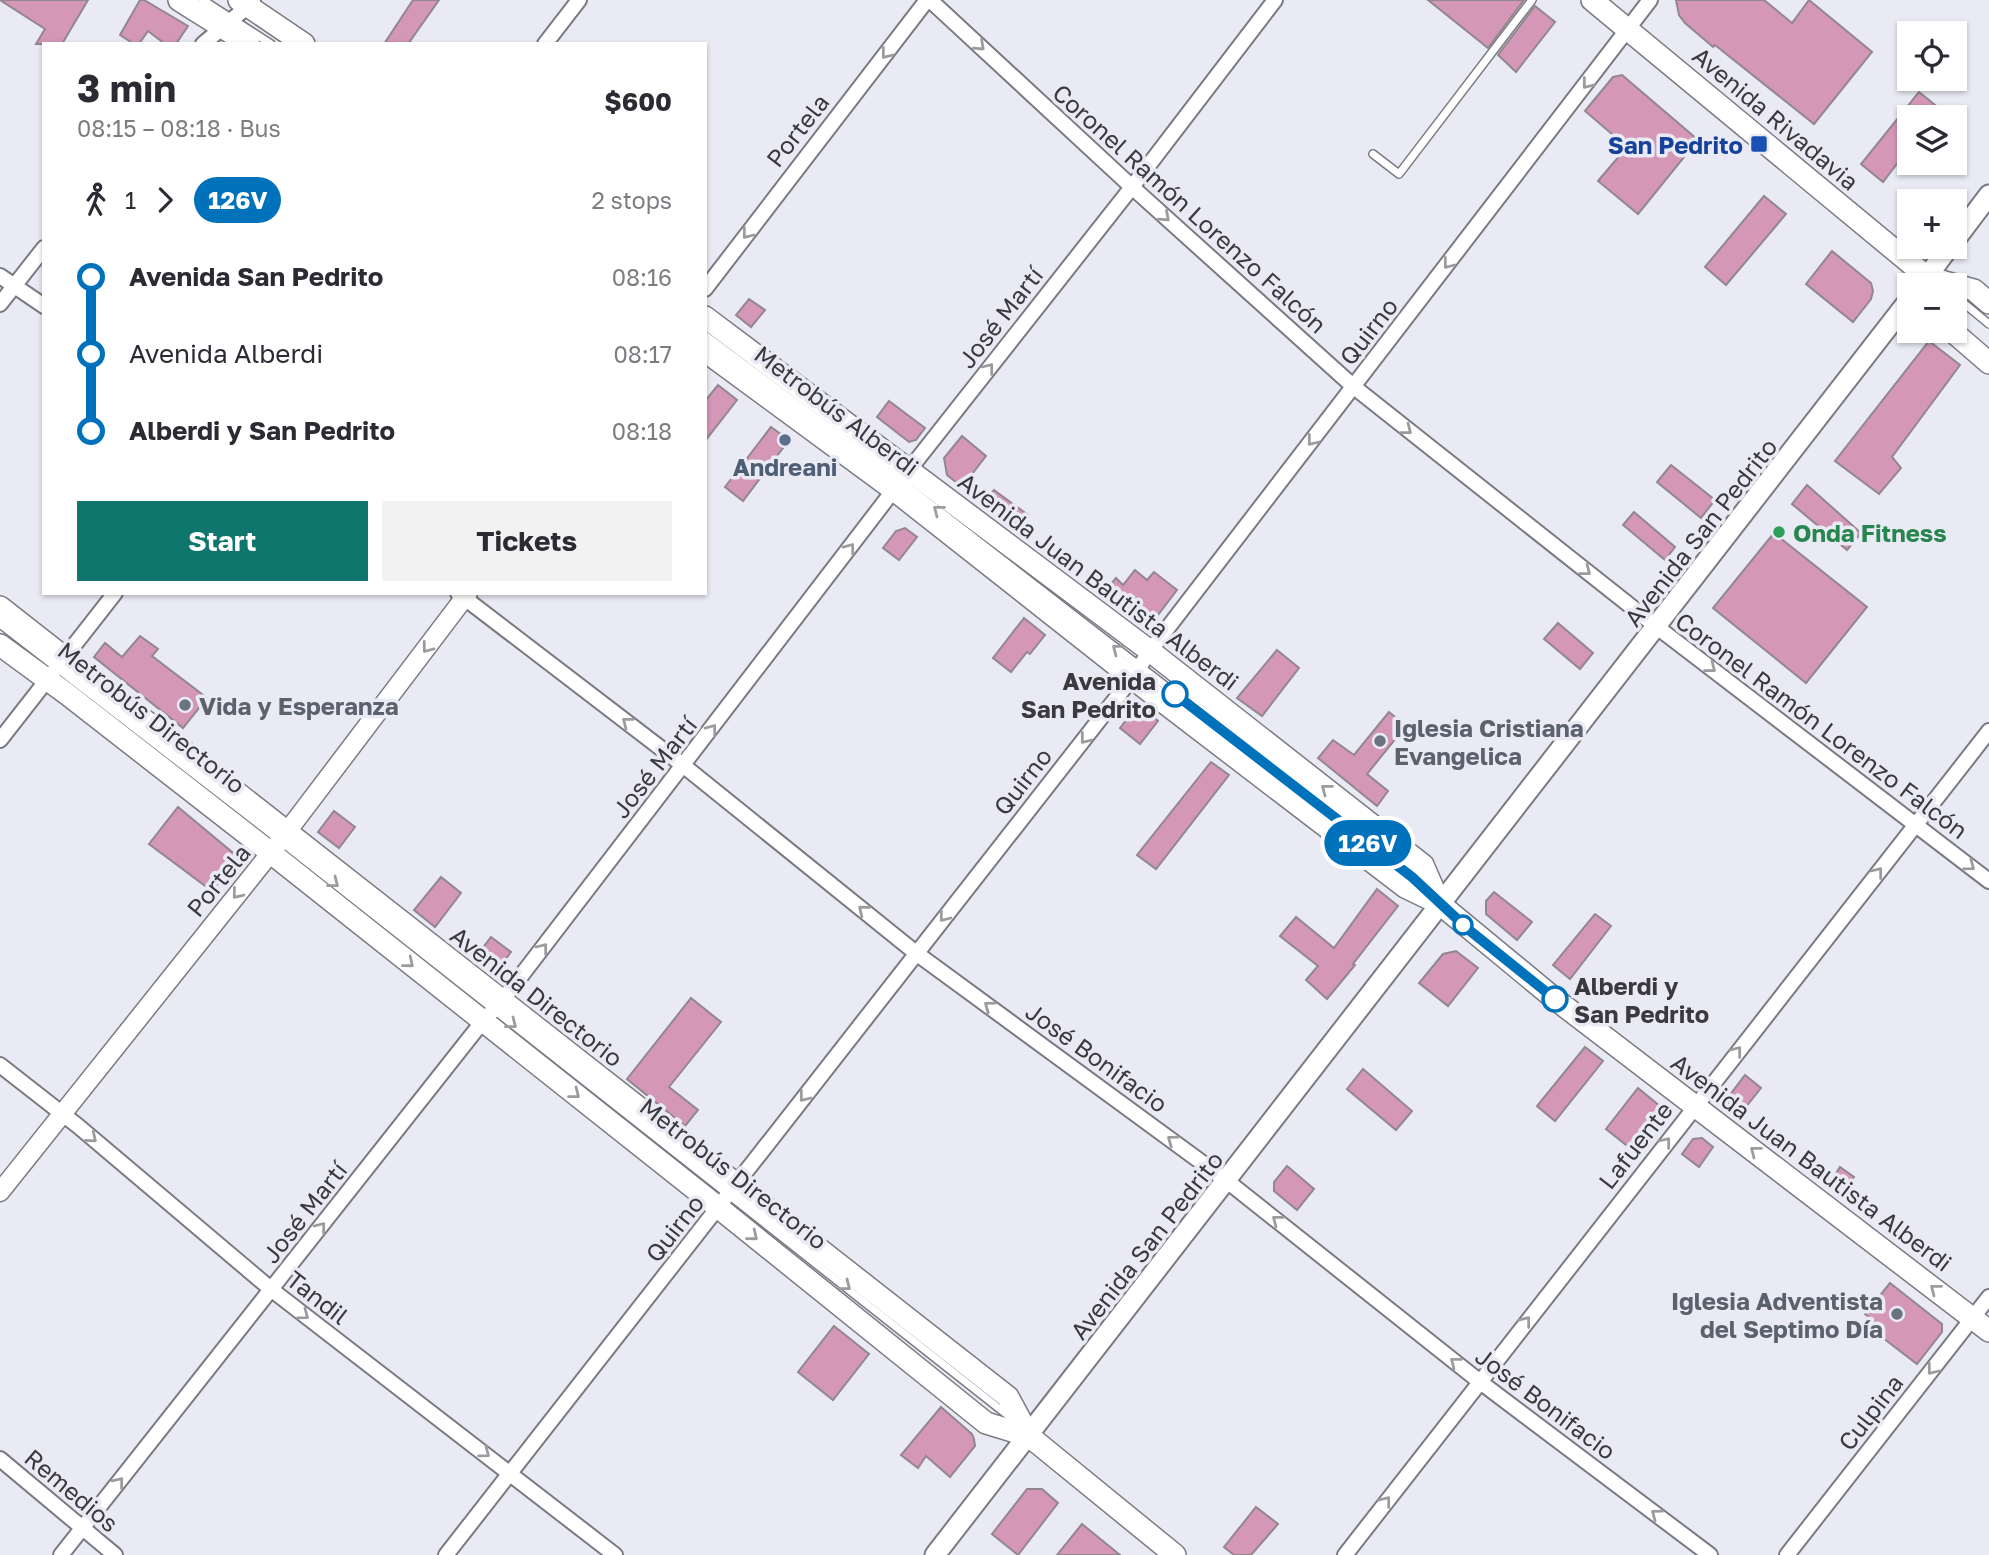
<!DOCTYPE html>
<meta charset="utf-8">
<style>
:root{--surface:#fff;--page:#f2f2f3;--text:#2b2b33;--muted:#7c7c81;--accent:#0f766e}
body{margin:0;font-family:"Golos Text",sans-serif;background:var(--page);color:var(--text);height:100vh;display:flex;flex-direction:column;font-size:26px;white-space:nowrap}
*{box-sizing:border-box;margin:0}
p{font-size:23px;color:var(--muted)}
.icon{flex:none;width:38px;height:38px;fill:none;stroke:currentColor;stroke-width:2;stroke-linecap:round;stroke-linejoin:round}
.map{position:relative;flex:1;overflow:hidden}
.details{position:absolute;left:42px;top:42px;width:665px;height:553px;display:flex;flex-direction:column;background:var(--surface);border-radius:0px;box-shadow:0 2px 5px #0004}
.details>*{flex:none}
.badge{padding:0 14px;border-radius:23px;font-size:24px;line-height:46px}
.fabs{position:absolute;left:1897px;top:21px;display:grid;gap:14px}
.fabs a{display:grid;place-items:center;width:70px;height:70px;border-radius:0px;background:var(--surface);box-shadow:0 2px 5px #0004;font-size:35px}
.map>.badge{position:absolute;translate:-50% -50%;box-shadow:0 0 0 4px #fff}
.legs{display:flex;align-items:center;gap:10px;height:77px;padding:0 35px;font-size:23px}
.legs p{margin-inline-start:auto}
.headline{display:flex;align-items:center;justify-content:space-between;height:119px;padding:0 35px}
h1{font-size:38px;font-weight:700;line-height:52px}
.action{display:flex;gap:14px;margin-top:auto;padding:14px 35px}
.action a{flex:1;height:80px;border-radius:0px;background:var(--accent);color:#fff;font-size:28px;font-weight:700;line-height:80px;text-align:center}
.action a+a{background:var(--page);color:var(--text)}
ul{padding:0 35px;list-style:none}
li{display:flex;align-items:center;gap:24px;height:77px;font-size:26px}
li i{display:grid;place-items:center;width:10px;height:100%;margin:0 9px;background:currentColor}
li i::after{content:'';width:18px;height:18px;margin:-9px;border:5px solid;border-radius:50%;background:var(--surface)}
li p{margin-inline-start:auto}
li:first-child i{background:linear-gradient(#0000 50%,currentColor 0)}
li:last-child i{background:linear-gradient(currentColor 50%,#0000 0)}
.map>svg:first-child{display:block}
.building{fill:#d497b8;stroke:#92878d;stroke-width:2}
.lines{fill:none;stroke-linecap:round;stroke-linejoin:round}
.service-casing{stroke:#7a7a84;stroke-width:10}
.minor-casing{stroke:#7a7a84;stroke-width:18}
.tertiary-casing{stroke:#7a7a84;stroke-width:21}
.secondary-casing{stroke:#7a7a84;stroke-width:23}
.primary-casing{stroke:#7a7a84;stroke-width:24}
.service{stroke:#fff;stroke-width:7}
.minor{stroke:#fff;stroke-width:14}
.tertiary{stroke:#fff;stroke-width:18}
.secondary{stroke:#fff;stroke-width:19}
.primary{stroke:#fff;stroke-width:21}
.oneway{stroke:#9c9c9e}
.line-1-casing{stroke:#fff;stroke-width:16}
.line-1{stroke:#0072bc;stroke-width:10}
.transit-dot{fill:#1a4fb4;stroke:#eaeaf5;stroke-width:2.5}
.service-dot{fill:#5c6f8a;stroke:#eaeaf5;stroke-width:2.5}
.leisure-dot{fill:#2e9e5b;stroke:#eaeaf5;stroke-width:2.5}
.stop-1-dot{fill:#fff;stroke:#0072bc;stroke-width:3.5}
.worship-dot{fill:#6b7280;stroke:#eaeaf5;stroke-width:2.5}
.labels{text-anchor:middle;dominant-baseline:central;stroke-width:7;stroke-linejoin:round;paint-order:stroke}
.street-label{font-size:24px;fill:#3a3a3e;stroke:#eaeaf5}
.transit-label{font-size:24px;font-weight:bold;fill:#164399;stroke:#eaeaf5;text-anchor:end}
.service-label{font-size:24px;font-weight:bold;fill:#4e5e75;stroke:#eaeaf5}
.leisure-label{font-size:24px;font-weight:bold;fill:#27864d;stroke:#eaeaf5;text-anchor:start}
.stop-label{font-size:24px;font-weight:bold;fill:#3a3a3e;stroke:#eaeaf5;text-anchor:end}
.worship-label{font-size:24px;font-weight:bold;fill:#5b616d;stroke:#eaeaf5;text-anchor:start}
</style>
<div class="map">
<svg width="1989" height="1555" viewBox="0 0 1989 1555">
<rect width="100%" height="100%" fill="#eaeaf5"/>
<g class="building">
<path d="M0 0H88L62 44H36L45 29Z"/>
<path d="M140 0H144L188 26 176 44H165L148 31 139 44H134L120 35Z"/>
<path d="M413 0H439L408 44H384Z"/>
<path d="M1428 0H1524L1488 48Z"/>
<path d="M1676 0H1764L1792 23 1809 0 1872 52 1814 124 1715 45 1713 47 1685 23 1679 15Z"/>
<path d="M1535 6 1555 22 1516 72 1498 55Z"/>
<path d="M1622 75 1698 140 1638 214 1598 181 1627 147 1585 111 1613 77Z"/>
<path d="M1919 92 1940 109 1934 117H1909V148L1883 182 1861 164Z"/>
<path d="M1764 196 1786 214 1726 285 1705 267Z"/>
<path d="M1832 251 1871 283 1873 291 1871 299 1853 322 1806 284Z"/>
<path d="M749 299 765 310 751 327 736 315Z"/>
<path d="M1929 341 1960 365 1892 457 1901 468 1879 494 1835 461Z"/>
<path d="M718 385 737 400 705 441V401Z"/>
<path d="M889 401 925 428 916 440 909 442 877 417Z"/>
<path d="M771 427 789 440 743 501 725 487Z"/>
<path d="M962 436 986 456 962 487 947 475 944 458Z"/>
<path d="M1671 465 1715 500 1701 518 1657 482Z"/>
<path d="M1807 485 1861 533 1847 550 1792 504Z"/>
<path d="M994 490 1028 515 1018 530 983 505Z"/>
<path d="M1634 512 1675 547 1665 560 1623 525Z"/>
<path d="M905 528 917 537 899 560 883 548 896 531Z"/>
<path d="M1774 533 1867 607 1806 683 1713 608Z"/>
<path d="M1135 570 1147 580 1154 572 1177 590 1148 628 1103 593 1116 578 1123 585Z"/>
<path d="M1024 618 1045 635 1030 654 1027 652 1011 672 993 658Z"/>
<path d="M1558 623 1593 653 1580 669 1544 639Z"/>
<path d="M140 636 158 649 152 656 207 698 183 728 94 657 105 643 122 657Z"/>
<path d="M1277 650 1299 668 1262 716 1237 698Z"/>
<path d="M1144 709 1158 721 1140 744 1120 728 1134 710Z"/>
<path d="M1389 712 1406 726 1367 774 1388 791 1377 806 1318 758 1333 740 1354 755Z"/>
<path d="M1211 762 1229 775 1156 869 1137 855Z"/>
<path d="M178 807 238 857 212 891 149 844Z"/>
<path d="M334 811 355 827 339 848 318 832Z"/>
<path d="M441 877 461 893 435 927 414 910Z"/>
<path d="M1377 889 1398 906 1353 964 1355 965 1327 999 1306 980 1318 966 1280 936 1296 917 1334 948Z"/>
<path d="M1494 892 1532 922 1517 940 1486 914V901Z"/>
<path d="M1595 914 1611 926 1570 979 1553 965Z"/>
<path d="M491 937 511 952 501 965 484 966 474 960Z"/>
<path d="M1456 951 1478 968 1448 1006 1419 983 1443 954Z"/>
<path d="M691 998 721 1022 669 1087 698 1110 685 1126 627 1079Z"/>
<path d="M1585 1047 1603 1061 1555 1121 1537 1106Z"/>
<path d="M1363 1069 1412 1111 1396 1130 1347 1089Z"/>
<path d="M1745 1075 1761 1088 1741 1113 1729 1104V1096Z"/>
<path d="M1638 1088 1667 1112 1635 1152 1606 1129Z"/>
<path d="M1702 1138 1713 1147 1699 1167 1682 1154 1693 1139Z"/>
<path d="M1287 1166 1314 1189 1297 1210 1274 1191V1182Z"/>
<path d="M1840 1167 1854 1177 1845 1190 1831 1181Z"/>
<path d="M1890 1283 1942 1324V1332L1917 1364 1874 1331 1879 1325 1865 1314Z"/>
<path d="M834 1326 869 1354 833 1400 798 1372Z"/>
<path d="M941 1407 972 1434 974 1439 975 1446 950 1477 926 1456 918 1468 901 1455Z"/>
<path d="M1027 1489H1042L1058 1503 1018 1555 992 1534Z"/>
<path d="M1256 1507 1278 1524 1251 1555H1234L1224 1547Z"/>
<path d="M1082 1524 1120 1555H1057Z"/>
</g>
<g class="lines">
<g class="service-casing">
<g id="service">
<path d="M203 0 271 44"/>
<path d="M1373 154 1399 174 1532 0"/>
<path d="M1955 296 1989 324"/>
<path d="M705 335 901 481 1412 877 1422 887"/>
<path d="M0 624 261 826 1010 1417"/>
</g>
</g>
<g class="minor-casing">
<g id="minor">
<path d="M930 0 1132 187 1354 387 1657 627 1989 881"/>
<path d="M203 44 253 2"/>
<path d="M545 44 579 0"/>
<path d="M0 276 44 306"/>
<path d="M705 289 927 0"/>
<path d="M0 304 44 248"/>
<path d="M458 593 684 766 916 953 1227 1181 1479 1381 1710 1555"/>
<path d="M0 740 115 593"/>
<path d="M0 1065 78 1126 272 1290 615 1555"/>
<path d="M0 1459 115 1555"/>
<path d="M61 1555 483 1021 501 1002 909 470 1132 187 1275 0"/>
<path d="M446 1555 1132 678 1150 651 1650 0"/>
<path d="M1345 1555 1989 731"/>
<path d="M1787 1555 1989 1297"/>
</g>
</g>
<g class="tertiary-casing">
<path id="tertiary" d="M0 1192 280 841 468 593"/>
</g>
<g class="secondary-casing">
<g id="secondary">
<path d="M1955 240 1989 195"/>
<path d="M1921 285 1949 247"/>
<path d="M935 1555 1909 300"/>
</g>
</g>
<g class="primary-casing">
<g id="primary">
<path d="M179 0 249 44"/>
<path d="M239 0 304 44"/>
<path d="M1592 0 1927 277 1974 290 1989 303"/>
<path d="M705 317 1150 651 1423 865 1440 904"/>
<path d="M1952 331 1989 363"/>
<path d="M705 351 894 490 1149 691 1405 887 1440 904 1555 999 1989 1331"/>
<path d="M0 607 1008 1397 1029 1436 1175 1555"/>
<path d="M0 645 67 694 271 853 719 1208 986 1423 1029 1436"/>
</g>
</g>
<use href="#service" class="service"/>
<use href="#minor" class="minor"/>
<use href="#tertiary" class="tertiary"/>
<use href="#secondary" class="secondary"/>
<use href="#primary" class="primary"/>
</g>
<defs><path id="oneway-chevron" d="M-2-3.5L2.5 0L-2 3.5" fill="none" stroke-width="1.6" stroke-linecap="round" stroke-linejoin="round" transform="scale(1.75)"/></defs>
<g class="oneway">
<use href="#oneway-chevron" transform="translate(980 46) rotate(43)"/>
<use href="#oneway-chevron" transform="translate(886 54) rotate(128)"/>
<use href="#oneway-chevron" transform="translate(1587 84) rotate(128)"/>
<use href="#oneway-chevron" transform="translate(1165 217) rotate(42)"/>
<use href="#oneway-chevron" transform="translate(747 234) rotate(128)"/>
<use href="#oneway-chevron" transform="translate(1448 264) rotate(128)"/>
<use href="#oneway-chevron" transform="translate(989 368) rotate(-52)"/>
<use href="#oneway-chevron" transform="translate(1407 430) rotate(38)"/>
<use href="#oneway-chevron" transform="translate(1312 441) rotate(128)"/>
<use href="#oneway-chevron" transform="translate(938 510) rotate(-142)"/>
<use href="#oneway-chevron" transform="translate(850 548) rotate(-53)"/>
<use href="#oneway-chevron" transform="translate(1586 571) rotate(38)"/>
<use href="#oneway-chevron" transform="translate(427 648) rotate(127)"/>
<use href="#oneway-chevron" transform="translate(1117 649) rotate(-142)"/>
<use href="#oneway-chevron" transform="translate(1711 668) rotate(38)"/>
<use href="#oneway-chevron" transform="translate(627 722) rotate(-142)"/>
<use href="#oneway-chevron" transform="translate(712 729) rotate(-53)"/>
<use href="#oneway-chevron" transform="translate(1085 739) rotate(128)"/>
<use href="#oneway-chevron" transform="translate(1326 789) rotate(-142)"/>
<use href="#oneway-chevron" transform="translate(1970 866) rotate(37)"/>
<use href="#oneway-chevron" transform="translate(1878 872) rotate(-52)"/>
<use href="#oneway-chevron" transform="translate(334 883) rotate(38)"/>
<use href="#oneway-chevron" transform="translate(237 894) rotate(129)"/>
<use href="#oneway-chevron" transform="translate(863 910) rotate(-141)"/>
<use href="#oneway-chevron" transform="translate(944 917) rotate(128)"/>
<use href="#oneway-chevron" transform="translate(543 948) rotate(-52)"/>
<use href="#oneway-chevron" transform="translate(409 963) rotate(39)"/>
<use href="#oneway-chevron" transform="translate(989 1006) rotate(-144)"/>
<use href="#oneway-chevron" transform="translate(512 1024) rotate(38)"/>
<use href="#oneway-chevron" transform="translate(1737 1051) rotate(-52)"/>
<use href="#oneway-chevron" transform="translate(575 1094) rotate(38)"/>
<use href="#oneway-chevron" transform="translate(804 1097) rotate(128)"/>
<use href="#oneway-chevron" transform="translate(92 1138) rotate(40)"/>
<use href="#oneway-chevron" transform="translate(1172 1140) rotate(-144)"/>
<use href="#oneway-chevron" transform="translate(1666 1142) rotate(-52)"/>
<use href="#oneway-chevron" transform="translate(1755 1151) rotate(-142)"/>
<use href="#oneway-chevron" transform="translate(1277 1220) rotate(-142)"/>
<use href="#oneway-chevron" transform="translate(321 1227) rotate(-52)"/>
<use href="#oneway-chevron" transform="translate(753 1236) rotate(39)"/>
<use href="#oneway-chevron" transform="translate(846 1286) rotate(38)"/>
<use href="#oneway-chevron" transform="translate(1935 1289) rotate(-142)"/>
<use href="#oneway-chevron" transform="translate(304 1315) rotate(37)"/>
<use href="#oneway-chevron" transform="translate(1526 1321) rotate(-52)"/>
<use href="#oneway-chevron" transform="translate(1455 1362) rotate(-142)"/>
<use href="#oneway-chevron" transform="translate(1932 1370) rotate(128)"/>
<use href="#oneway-chevron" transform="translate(485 1453) rotate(37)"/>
<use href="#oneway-chevron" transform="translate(119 1482) rotate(-51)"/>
<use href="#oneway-chevron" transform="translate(1386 1501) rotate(-52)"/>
<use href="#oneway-chevron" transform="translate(1656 1514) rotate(-143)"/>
</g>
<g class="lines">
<g class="line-1-casing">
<path id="line-1" d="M1175 694 1412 877 1469 930 1555 999"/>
</g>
<use href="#line-1" class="line-1"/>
</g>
<rect class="transit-dot" x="1750" y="135" width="18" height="18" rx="3.5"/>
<circle class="service-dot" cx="785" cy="440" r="7"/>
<circle class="leisure-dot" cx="1779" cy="532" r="7"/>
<g class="stop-1-dot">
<circle cx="1175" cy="694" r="12"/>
<circle cx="1463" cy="925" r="9"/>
<circle cx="1555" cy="999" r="12"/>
</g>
<g class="worship-dot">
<circle cx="185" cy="705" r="7"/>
<circle cx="1380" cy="741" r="7"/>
<circle cx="1897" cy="1314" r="7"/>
</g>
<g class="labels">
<g class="street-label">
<text transform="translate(1776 118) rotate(40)">Avenida Rivadavia</text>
<text transform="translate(797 130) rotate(-52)">Portela</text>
<text transform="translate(1190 208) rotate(42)">Coronel Ramón Lorenzo Falcón</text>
<text transform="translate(1000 317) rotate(-52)">José Martí</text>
<text transform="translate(1368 331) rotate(-52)">Quirno</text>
<text transform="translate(837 410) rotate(37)">Metrobús Alberdi</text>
<text transform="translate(1700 532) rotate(-52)">Avenida San Pedrito</text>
<text transform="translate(1099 581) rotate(37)">Avenida Juan Bautista Alberdi</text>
<text transform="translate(152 717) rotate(38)">Metrobús Directorio</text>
<text transform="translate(1822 725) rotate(37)">Coronel Ramón Lorenzo Falcón</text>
<text transform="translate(654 767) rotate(-52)">José Martí</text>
<text transform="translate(1022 781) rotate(-52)">Quirno</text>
<text transform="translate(218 880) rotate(-51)">Portela</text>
<text transform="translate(537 996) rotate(38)">Avenida Directorio</text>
<text transform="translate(1097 1057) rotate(36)">José Bonifacio</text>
<text transform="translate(1635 1145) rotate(-52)">Lafuente</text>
<text transform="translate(1812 1162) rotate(37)">Avenida Juan Bautista Alberdi</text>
<text transform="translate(734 1173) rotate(38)">Metrobús Directorio</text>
<text transform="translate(304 1212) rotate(-52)">José Martí</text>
<text transform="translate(674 1228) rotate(-52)">Quirno</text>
<text transform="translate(1146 1245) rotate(-52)">Avenida San Pedrito</text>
<text transform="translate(318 1297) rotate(38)">Tandil</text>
<text transform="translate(1546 1403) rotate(37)">José Bonifacio</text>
<text transform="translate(1870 1412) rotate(-52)">Culpina</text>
<text transform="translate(72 1490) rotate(40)">Remedios</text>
</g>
<g class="transit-label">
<text x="1743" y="144">San Pedrito</text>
</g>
<g class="service-label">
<text x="785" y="466">Andreani</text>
</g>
<g class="leisure-label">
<text x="1793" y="532">Onda Fitness</text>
</g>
<g class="stop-label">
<text x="1156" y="680">Avenida<tspan x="1156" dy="28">San Pedrito</tspan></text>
<text x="1574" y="985" text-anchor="start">Alberdi y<tspan x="1574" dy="28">San Pedrito</tspan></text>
</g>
<g class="worship-label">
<text x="199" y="705">Vida y Esperanza</text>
<text x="1394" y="727">Iglesia Cristiana<tspan x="1394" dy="28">Evangelica</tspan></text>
<text x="1883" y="1300" text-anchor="end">Iglesia Adventista<tspan x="1883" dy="28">del Septimo Día</tspan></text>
</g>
</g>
</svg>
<div class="fabs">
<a><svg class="icon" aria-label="locate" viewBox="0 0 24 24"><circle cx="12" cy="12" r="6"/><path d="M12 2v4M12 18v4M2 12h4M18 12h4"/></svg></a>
<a><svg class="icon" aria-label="layers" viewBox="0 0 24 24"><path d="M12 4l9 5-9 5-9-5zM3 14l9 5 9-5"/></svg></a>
<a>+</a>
<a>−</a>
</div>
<b class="badge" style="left:1368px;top:843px;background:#0072bc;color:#fff">126V</b>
<section class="details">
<div class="headline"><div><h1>3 min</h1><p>08:15 – 08:18 · Bus</p></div><b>$600</b></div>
<div class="legs"><svg class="icon" aria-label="walk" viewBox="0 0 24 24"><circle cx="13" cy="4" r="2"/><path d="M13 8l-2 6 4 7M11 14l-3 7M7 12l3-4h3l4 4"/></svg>1<svg class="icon" aria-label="forward" viewBox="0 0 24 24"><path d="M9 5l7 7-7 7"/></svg><b class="badge" style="background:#0072bc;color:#fff">126V</b><p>2 stops</p></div>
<ul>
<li><i style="color:#0072bc"></i><b>Avenida San Pedrito</b><p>08:16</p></li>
<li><i style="color:#0072bc"></i><span>Avenida Alberdi</span><p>08:17</p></li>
<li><i style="color:#0072bc"></i><b>Alberdi y San Pedrito</b><p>08:18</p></li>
</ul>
<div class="action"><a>Start</a><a>Tickets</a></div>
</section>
</div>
